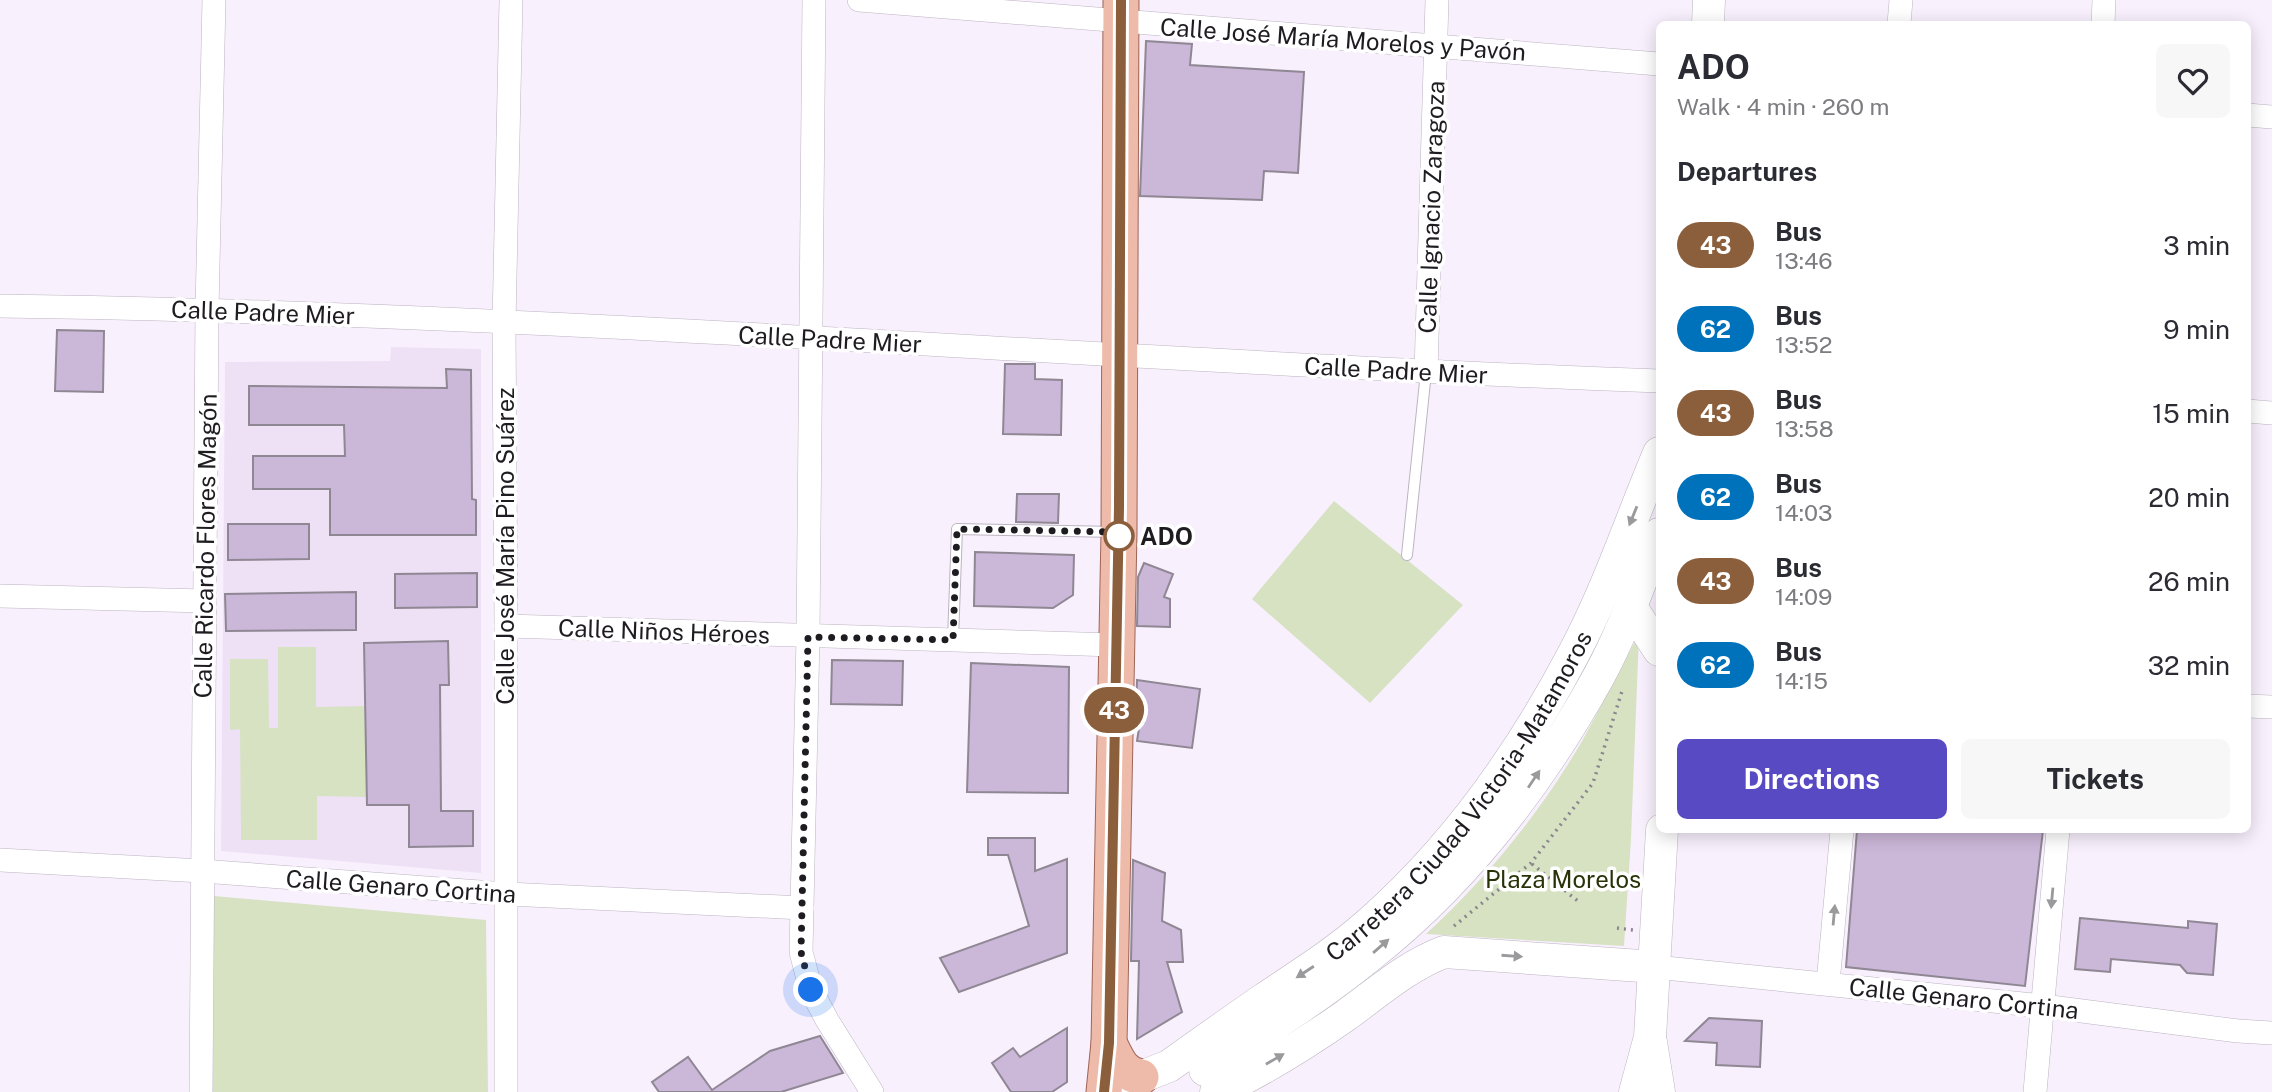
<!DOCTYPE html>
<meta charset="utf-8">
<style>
:root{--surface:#fff;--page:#f7f7f7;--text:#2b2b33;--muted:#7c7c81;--accent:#584ac2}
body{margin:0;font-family:"Public Sans",sans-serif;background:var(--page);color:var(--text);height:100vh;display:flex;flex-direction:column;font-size:26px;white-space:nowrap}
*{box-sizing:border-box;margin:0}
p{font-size:23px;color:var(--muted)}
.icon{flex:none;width:38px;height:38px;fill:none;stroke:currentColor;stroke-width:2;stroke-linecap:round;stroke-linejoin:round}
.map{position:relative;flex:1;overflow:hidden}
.details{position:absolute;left:1656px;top:21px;width:595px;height:812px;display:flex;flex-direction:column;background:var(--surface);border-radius:10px;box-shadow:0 4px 18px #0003}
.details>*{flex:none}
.badge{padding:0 14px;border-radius:23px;font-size:24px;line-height:46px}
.you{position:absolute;width:35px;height:35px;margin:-18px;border:5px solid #fff;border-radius:50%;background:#1a73e8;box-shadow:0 0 0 10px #1a73e833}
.map>.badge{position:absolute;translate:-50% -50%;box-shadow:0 0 0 4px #fff}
h2{padding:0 21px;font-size:26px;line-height:63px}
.round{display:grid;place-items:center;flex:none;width:74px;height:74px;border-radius:10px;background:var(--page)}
.head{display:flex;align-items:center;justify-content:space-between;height:119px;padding:0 21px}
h1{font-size:33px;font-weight:700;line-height:52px}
.action{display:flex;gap:14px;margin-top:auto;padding:14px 21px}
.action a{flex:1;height:80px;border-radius:10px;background:var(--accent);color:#fff;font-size:28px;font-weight:700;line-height:80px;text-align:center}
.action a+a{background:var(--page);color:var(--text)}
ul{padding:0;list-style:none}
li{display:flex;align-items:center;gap:21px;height:84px;padding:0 21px}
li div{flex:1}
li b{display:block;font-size:26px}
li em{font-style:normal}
li .badge{min-width:77px;font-weight:700;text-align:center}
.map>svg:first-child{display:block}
.built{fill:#eee1f6}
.green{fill:#d7e2c3}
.building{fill:#cbb7d8;stroke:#8f8793;stroke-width:2}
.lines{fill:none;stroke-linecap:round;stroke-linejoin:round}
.lane-casing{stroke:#bcb4c1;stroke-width:12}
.street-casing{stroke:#bcb4c1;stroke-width:24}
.secondary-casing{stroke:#bcb4c1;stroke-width:33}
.primary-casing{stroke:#9e6556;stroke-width:37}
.path{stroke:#8b858e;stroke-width:3.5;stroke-dasharray:2 5;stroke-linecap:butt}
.lane{stroke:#fff;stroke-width:10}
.street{stroke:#fff;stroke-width:23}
.secondary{stroke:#fff;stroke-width:32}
.primary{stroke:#eba;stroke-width:35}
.oneway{fill:#9a999b}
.line-casing{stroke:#fff;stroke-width:16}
.line{stroke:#8b5e3c;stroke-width:10}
.walk{stroke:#1f1c21;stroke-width:7;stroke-dasharray:0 12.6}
.stop-dot{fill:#fff;stroke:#8b5e3c;stroke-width:3.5}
.labels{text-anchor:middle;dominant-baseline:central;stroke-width:7;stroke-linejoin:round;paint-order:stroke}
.street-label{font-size:24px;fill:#1f1c21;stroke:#fff}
.stop-label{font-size:24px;font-weight:bold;fill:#1f1c21;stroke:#fff;text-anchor:start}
.park-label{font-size:24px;fill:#273207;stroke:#fff}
</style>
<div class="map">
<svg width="2272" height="1092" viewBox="0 0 2272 1092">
<rect width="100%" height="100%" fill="#f9f0fe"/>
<path class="built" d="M391 347 481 349V873L221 851 225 362 390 361Z"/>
<g class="green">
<path d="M1334 501 1463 605 1370 703 1252 599Z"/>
<path d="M1639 634 1631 839 1624 946 1426 934C1487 878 1539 814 1581 743 1601 707 1619 670 1639 634Z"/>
<path d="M278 647H316V707L366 706 368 797 317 796V840H241L240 729 230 730V659H268L269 728H278Z"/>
<path d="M214 896 486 920 488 1092H213Z"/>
</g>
<g class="building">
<path d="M1146 41 1192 44 1190 65 1304 72 1298 173 1264 171 1262 200 1140 196Z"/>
<path d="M57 330 104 331 103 392 55 391Z"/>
<path d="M1005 364H1035V379L1062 380 1061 435 1003 434Z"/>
<path d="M446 369 471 370 472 499 476 500V535H330V489H253V456H345L344 425H249V386L447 388Z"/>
<path d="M1017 494H1059L1058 523 1016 522Z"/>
<path d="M228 524H309V559L228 560Z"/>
<path d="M975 552 1074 555 1073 595 1053 608 974 606Z"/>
<path d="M1144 563 1173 574 1164 597 1170 599V627L1137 626 1138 577Z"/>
<path d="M477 573V607L395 608V574Z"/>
<path d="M356 592V630L226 631 225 594Z"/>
<path d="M448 641 449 685H440L441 811H473V846L409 847V805H367L364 643Z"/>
<path d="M832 660 903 661 902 705 831 704Z"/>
<path d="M971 663 1069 667 1068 793 967 792Z"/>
<path d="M1137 680 1200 689 1192 748 1137 741 1141 716H1136Z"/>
<path d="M1857 830H2043L2025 986 1846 967Z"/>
<path d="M988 838H1035V871L1067 859V953L959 992 940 958 1029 926 1008 855H988Z"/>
<path d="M1133 860 1165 873 1162 921 1181 930 1183 962H1167L1182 1012 1137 1039 1139 961H1131Z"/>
<path d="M2080 918 2188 928V921L2217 924 2213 975 2187 973 2180 965 2111 959 2110 972 2075 969Z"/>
<path d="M1709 1018 1762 1021 1760 1067 1716 1065 1717 1043 1685 1041Z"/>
<path d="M1067 1028V1082L1052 1092H1011L992 1063 1013 1048 1020 1057Z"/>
<path d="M820 1036 843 1073 781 1092H659L652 1082 688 1057 712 1090 770 1051Z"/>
</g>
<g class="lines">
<g class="lane-casing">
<g id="lane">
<path d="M1407 555 1426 372"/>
<path d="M953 640 957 529 1116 532"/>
</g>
</g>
<g class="street-casing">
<g id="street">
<path d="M814 0 808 637 801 952 811 990 827 1020 872 1092"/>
<path d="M859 0 1659 64"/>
<path d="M1899 24 1901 0"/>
<path d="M2103 24 2104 0"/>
<path d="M2247 115 2272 117"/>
<path d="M0 306C554 313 1106 361 1659 381"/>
<path d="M1426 372 1437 0"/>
<path d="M2247 411 2272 413"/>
<path d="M0 596 205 601"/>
<path d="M506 626 1115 645"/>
<path d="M2247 706 2272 707"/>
<path d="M0 860 202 871 506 894 802 908"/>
<path d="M1655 967 2043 1006 2238 1031 2272 1033"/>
<path d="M1828 983 1842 830"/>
<path d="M201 1092 207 309 214 0"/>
<path d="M506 1092V626L504 323 511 0"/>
<path d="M2035 1092 2058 830"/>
</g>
</g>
<g class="secondary-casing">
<g id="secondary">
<path d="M1708 24 1709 0"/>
<path d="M1631 607 1659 650"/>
<path d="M1651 1042 1659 1092"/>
<path d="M1205 1070C1260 1034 1316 999 1367 958 1463 883 1540 783 1599 676 1624 630 1640 582 1659 534"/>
<path id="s1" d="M1120 1092 1141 1077 1169 1066C1201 1043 1232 1021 1264 999 1300 975 1335 953 1367 925 1454 849 1521 754 1574 653 1608 589 1631 519 1659 453"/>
<path d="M1216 1092C1260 1072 1305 1044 1345 1016 1377 993 1407 966 1444 952L1655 967"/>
<path d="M1635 1092 1650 1037 1662 830"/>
</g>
</g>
<g class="primary-casing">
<g id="primary">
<path d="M1109 1043C1117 1059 1122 1074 1141 1077"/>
<path d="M1104 1092 1109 1043 1119 532 1121 0"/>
</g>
</g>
<g class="path">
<path d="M1532 864 1579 902"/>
<path d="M1454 926 1531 863 1593 783 1623 688"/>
<path d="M1617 928 1633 930"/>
</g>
<use href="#lane" class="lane"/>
<use href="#street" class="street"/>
<use href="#secondary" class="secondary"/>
<use href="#primary" class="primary"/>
</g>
<defs><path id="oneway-solid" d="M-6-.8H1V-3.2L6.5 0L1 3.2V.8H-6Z" transform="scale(1.75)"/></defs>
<g class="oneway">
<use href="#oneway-solid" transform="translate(1633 516) rotate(112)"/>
<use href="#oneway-solid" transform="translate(1534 779) rotate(-56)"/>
<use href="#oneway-solid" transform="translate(2052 898) rotate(95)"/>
<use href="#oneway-solid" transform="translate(1834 915) rotate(-85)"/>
<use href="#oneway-solid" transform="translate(1381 946) rotate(-41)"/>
<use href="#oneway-solid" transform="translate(1512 956) rotate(4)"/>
<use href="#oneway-solid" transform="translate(1305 972) rotate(147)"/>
<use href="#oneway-solid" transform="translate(1275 1059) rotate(-30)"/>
</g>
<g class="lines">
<g class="line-casing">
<path id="line" d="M1104 1092 1109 1043 1119 507 1121 0"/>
</g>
<use href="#line" class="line"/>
<path class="walk" d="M811 990 801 952 808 637 953 640 957 529 1119 532V536"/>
</g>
<circle class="stop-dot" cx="1119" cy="536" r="14"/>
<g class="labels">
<g class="street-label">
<text transform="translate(1343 39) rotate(4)">Calle José María Morelos y Pavón</text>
<text transform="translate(1431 207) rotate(-88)">Calle Ignacio Zaragoza</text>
<text transform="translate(263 312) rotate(2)">Calle Padre Mier</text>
<text transform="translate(830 339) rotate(3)">Calle Padre Mier</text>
<text transform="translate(1396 370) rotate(3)">Calle Padre Mier</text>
<text transform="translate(205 546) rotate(-89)">Calle Ricardo Flores Magón</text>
<text transform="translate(505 546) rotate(-90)">Calle José María Pino Suárez</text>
<text transform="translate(664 631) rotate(2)">Calle Niños Héroes</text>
<text stroke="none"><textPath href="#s1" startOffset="458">Carretera Ciudad Victoria-Matamoros</textPath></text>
<text transform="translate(401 886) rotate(4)">Calle Genaro Cortina</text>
<text transform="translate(1964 998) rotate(6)">Calle Genaro Cortina</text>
</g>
<g class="stop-label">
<text x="1140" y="536">ADO</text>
</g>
<g class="park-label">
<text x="1563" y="879">Plaza Morelos</text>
</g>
</g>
</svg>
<div class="you" style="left:811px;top:990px"></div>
<b class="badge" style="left:1114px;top:710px;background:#8b5e3c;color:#fff">43</b>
<section class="details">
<div class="head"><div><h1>ADO</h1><p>Walk · 4 min · 260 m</p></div><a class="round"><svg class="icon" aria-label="heart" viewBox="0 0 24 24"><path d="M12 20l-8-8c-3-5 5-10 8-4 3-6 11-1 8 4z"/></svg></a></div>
<h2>Departures</h2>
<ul>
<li><span class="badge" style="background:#8b5e3c;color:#fff">43</span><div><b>Bus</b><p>13:46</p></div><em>3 min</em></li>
<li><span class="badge" style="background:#0072bc;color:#fff">62</span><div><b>Bus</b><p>13:52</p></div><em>9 min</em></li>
<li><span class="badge" style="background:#8b5e3c;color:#fff">43</span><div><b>Bus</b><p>13:58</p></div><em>15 min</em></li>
<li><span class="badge" style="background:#0072bc;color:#fff">62</span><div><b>Bus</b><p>14:03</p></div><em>20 min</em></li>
<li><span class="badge" style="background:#8b5e3c;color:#fff">43</span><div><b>Bus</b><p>14:09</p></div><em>26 min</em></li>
<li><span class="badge" style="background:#0072bc;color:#fff">62</span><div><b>Bus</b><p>14:15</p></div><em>32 min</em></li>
</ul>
<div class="action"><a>Directions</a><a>Tickets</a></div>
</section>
</div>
